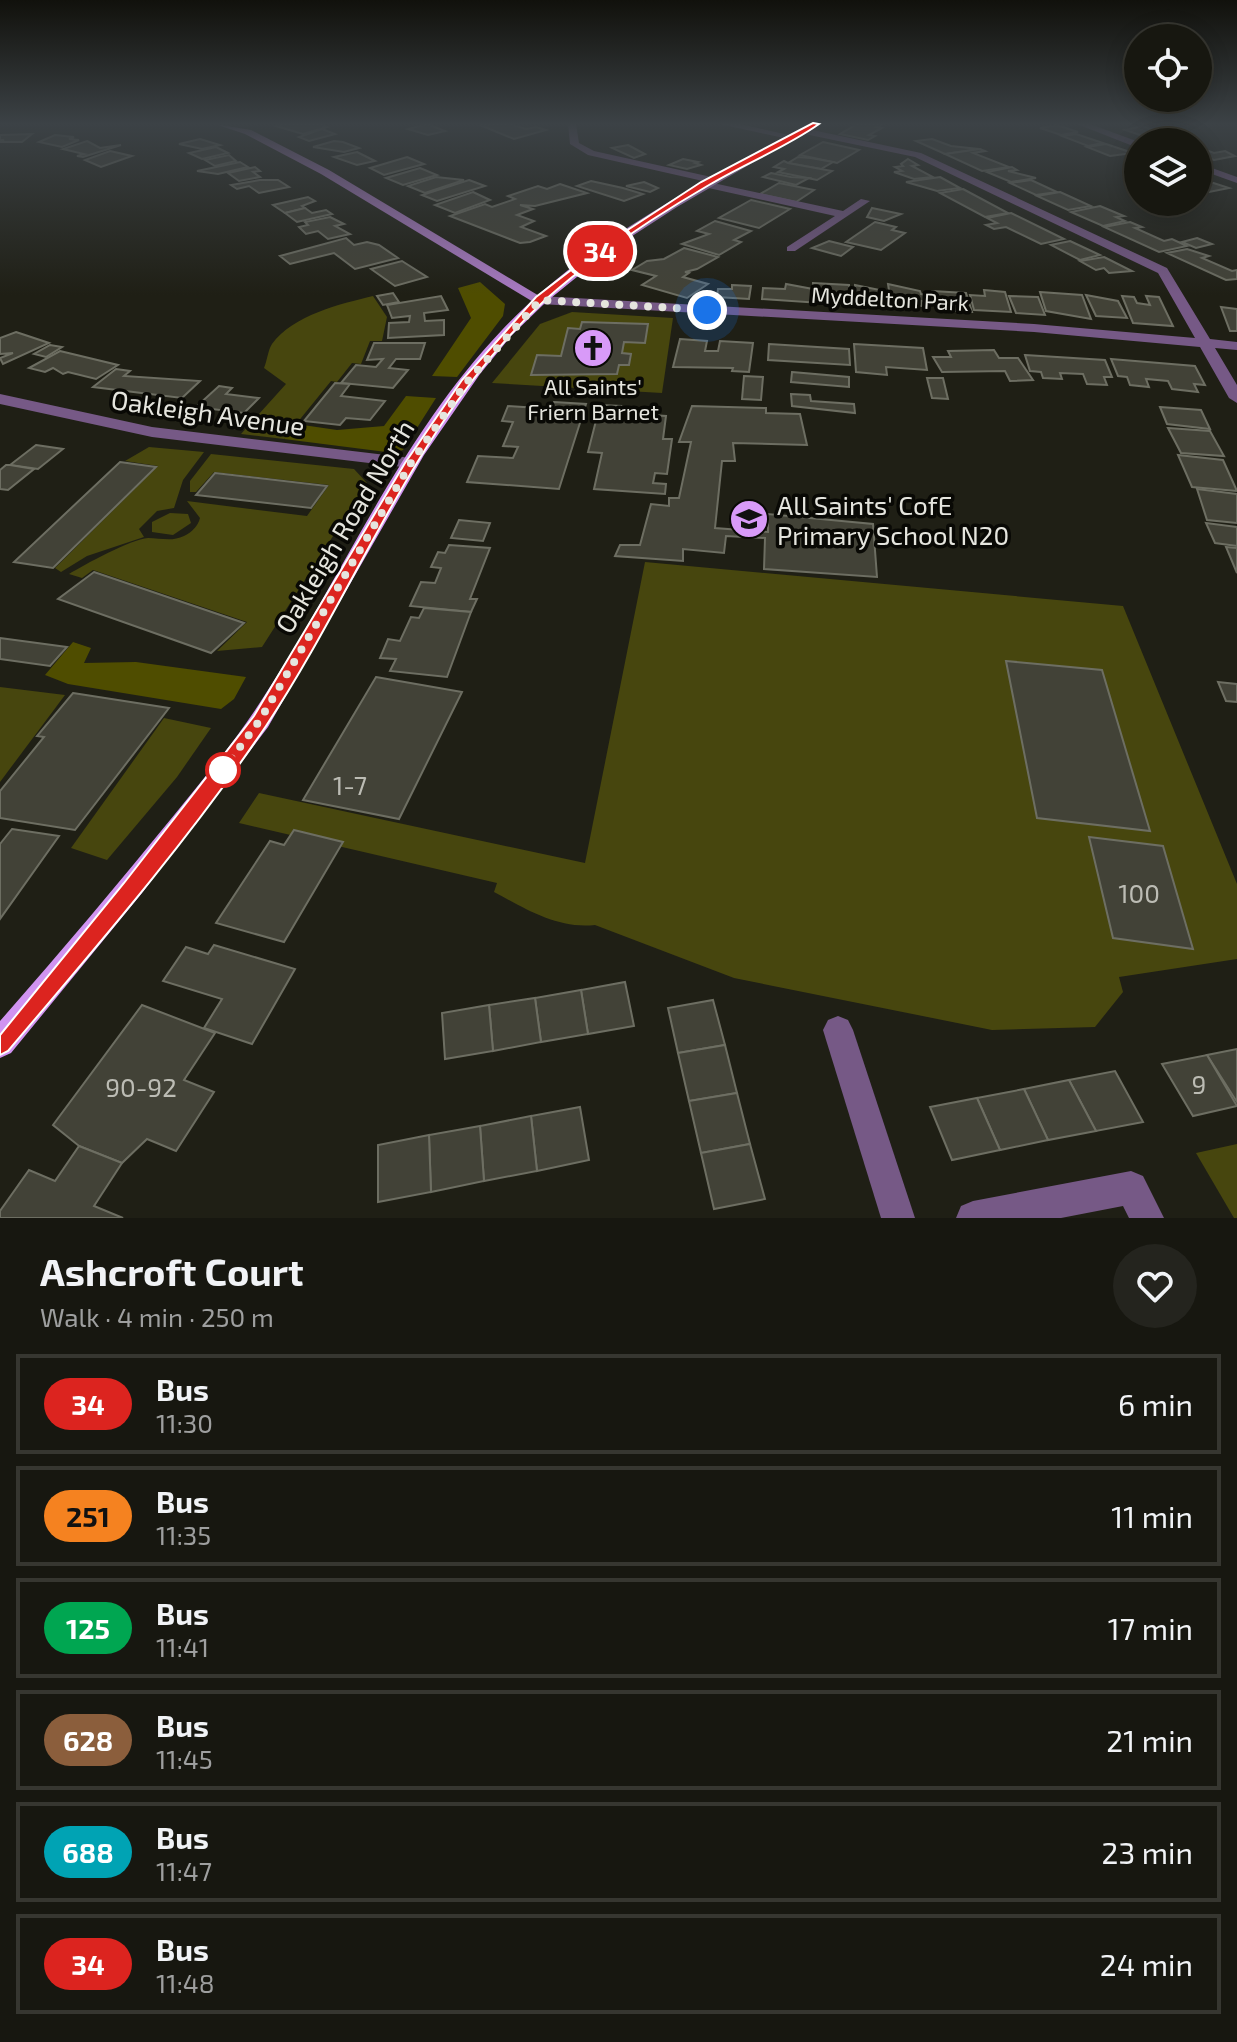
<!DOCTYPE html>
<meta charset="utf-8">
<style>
:root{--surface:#171710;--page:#24241e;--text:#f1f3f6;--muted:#9e9f9f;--line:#363630}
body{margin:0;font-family:"Exo 2",sans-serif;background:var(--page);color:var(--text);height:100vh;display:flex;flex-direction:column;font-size:30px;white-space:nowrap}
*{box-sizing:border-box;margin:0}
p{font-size:26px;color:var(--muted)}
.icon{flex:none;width:44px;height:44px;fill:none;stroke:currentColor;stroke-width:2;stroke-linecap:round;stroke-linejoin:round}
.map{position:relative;height:1218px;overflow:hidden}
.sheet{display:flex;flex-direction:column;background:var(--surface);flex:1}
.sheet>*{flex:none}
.badge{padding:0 16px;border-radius:26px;font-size:28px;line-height:52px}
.buttons{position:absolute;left:1124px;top:24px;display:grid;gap:16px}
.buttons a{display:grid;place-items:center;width:88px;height:88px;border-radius:50%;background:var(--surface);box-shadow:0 4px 20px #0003,0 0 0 2px var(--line);font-size:40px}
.you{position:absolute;width:40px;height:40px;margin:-20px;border:6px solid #fff;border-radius:50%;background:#1a73e8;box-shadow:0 0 0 12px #1a73e833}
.map>.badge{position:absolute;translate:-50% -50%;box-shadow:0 0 0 4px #fff}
.round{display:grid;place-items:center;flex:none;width:84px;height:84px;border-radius:42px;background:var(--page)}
.head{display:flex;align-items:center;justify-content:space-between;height:136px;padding:0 40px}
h1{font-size:38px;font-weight:700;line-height:60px}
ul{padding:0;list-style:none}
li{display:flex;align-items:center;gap:24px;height:100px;margin:0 16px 12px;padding:0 24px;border:4px solid var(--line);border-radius:0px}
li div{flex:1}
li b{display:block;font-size:30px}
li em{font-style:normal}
li .badge{min-width:88px;font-weight:700;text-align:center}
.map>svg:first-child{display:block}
.green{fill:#47460e}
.forest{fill:#4f4d00}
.building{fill:#424237;stroke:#6d6e62;stroke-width:2}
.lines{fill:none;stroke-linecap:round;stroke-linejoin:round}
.street{fill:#765986;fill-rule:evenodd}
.secondary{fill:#a97ac2;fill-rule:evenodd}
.primary{fill:#d093f0;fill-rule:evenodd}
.line{fill:#dc241f;stroke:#fff;stroke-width:2}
.walk{stroke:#e5e5de;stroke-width:8;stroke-dasharray:0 14.4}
.stop-dot{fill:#fff;stroke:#dc241f;stroke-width:4}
.labels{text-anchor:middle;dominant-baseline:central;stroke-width:7;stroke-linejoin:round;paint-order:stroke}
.far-street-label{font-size:22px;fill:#e5e5de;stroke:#090905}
.far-poi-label{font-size:22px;fill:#e5e5de;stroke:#090905}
.street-label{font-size:26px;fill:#e5e5de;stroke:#090905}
.poi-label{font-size:26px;fill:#e5e5de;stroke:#090905;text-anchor:start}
.near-number-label{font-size:26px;fill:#bcbcb4}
</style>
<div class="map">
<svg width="1237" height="1218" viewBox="0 0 1237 1218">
<rect width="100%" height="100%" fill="#1f1f15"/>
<g class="green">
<path d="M373 296 387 317 382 341H370L361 364 352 363 337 382 331 381 284 439 241 434 286 384 264 368C267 361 268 350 272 344 293 315 340 304 373 296Z"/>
<path d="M572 312 673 318 662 393 492 383 540 324Z"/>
<path d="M149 447 204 452 183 480 174 508 157 511 139 529 144 537 87 556 61 572 55 568 158 466 125 461Z"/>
<path d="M211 454 354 469 367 483 262 647 217 651 247 622 93 570 82 578 69 574C84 565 131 539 148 538 160 538 172 542 184 536 192 532 198 526 200 518L187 501 307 516 329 485 214 472 196 492H190V481Z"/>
<path d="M170 513 188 514 191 523 173 535 152 532V522Z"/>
<path d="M645 562 1123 606 1237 884V959L1119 977 1123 992 1095 1027 992 1030 734 978 595 925C557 929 526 909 494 892L497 883 239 823 259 793 585 863Z"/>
<path d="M0 687 65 695 0 782Z"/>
<path d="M164 718 211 728 177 777 107 860 71 848Z"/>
<path d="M1237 1144V1218H1234L1196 1153Z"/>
</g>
<g class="forest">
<path d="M480 282 505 304 503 316 457 377 432 376 471 318 458 288Z"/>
<path d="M406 396 436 398 403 450 394 453 284 439 296 424 337 430 384 426Z"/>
<path d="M73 642 91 648 84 663 136 662 246 677 234 699 221 709 68 684 45 675Z"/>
</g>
<g class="building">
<path d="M284 124H320L327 127 303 134 276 126Z"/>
<path d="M427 124 445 131 428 135 408 129Z"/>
<path d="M510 124 526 129 536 127 546 130 514 139 480 125Z"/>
<path d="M857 124H878L881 125 877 127 882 128 869 135 875 136 868 140 840 134Z"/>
<path d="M1057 125 1078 132 1061 135 1040 128Z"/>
<path d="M1142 126 1167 135 1146 137 1125 130Z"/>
<path d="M322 129 335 134 309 141 299 137Z"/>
<path d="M32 134 22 142H0L4 140H0V135Z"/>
<path d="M1076 134 1103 143 1088 146 1062 136Z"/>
<path d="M55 135 74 137 69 139 79 140 62 147 39 142Z"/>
<path d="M200 139 220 145 202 149 179 144Z"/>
<path d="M932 139 951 146 979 149 945 154 916 141Z"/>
<path d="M87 141 100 148 121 145 83 157 77 156 84 154 63 149Z"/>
<path d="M334 141 343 142 359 148 344 152 313 147Z"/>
<path d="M823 142 859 150 837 163 800 155Z"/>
<path d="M1106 144 1133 153 1110 156 1087 147Z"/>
<path d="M628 145 645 154 634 158 612 148Z"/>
<path d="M216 147 228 153 202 159 189 153Z"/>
<path d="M980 149 985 151 973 153 1009 167 982 171 945 154Z"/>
<path d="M1203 149 1214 153 1225 151 1235 156 1214 160 1198 155V150Z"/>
<path d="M110 151 132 156 101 167 85 160Z"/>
<path d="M357 152 375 161 357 165 334 157Z"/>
<path d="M229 155 236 161 215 166 205 160Z"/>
<path d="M407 157 424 164 384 175 370 168Z"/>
<path d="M798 157 811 158 833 162 821 169 788 163Z"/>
<path d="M683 159 698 162 695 163 701 165 687 169 669 165Z"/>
<path d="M908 159 918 165 912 166 933 177 914 179 894 172 902 171 895 167 903 166 901 164Z"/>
<path d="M784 161 788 163 832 171 817 180 778 172 784 169 774 167Z"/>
<path d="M240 162 248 167 218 174 197 171Z"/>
<path d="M255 167 260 171 253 172 260 177 239 181 228 173Z"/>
<path d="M1012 167 1017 170 1008 171 1036 178 1011 182 987 172Z"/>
<path d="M420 168 437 175 403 185 386 178Z"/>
<path d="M771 173 791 177 809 178 796 185 763 177Z"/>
<path d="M436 177 464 180 425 193 408 186Z"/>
<path d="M940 177 960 188 937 191 906 182Z"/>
<path d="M1198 178 1229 188 1209 192 1198 188Z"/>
<path d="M260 180H278L289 187 259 193 249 186 237 189 231 185Z"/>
<path d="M469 180 485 186 437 201 422 195Z"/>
<path d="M1031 180 1057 192 1036 195 1010 183Z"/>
<path d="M591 181 623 188 643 194 624 201 577 186Z"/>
<path d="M644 182 658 188 650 192 626 186Z"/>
<path d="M779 183 814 190 796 202 760 194Z"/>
<path d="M560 184 587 193 535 206 520 205 533 209 517 215 534 221 521 227 546 236 530 242 520 243 450 216 485 204 492 207 515 199 508 196 538 186 547 189Z"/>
<path d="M963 189 1008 213 985 217 940 193Z"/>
<path d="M473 192 490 200 455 213 435 205Z"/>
<path d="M1060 192 1091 206 1068 210 1037 196Z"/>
<path d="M308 197 315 201 302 206 305 208 285 213 273 205Z"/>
<path d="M751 200 790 209 759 228 719 218Z"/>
<path d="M1100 206 1124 216 1116 217 1125 221 1103 226 1071 212Z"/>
<path d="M305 208 312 213 326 210 332 214 297 222 285 213Z"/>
<path d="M872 208 901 214 884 221 867 217Z"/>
<path d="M1011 213 1064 239 1041 244 1006 227 994 229 986 225 997 223 987 218Z"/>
<path d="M330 217 344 224 335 226 350 234 328 239 318 231 306 234 299 227 308 225 305 222Z"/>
<path d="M715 221 751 231 734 240 741 242 719 255 682 244 709 234 697 231Z"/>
<path d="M875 222 896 227 892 230 905 233 881 250 846 242Z"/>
<path d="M1130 222 1142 227 1135 228 1164 241 1172 239 1187 246 1159 252 1104 227Z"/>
<path d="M346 238 354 245 367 242 379 245 398 258 355 269 334 253 290 264 280 256Z"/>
<path d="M1197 238 1212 244 1196 248 1182 242Z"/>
<path d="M829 241 853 247 841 256 812 248Z"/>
<path d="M1070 241 1100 255 1080 260 1051 245Z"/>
<path d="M684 248 718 257 697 269 685 272 689 273 683 277 708 284 687 298 642 285 656 276 632 270 647 261 664 259Z"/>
<path d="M1187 249 1209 256 1202 258 1232 271 1237 270V279L1226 280 1167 253Z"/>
<path d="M1104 257 1132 271 1109 273 1104 268 1096 270 1080 261Z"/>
<path d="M402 261 427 277 395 286 371 269Z"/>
<path d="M813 283 849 285 850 305 762 299 763 288 785 289 786 284 813 289Z"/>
<path d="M888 284 920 291 921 294 927 295 929 302 921 301 922 306 891 304Z"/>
<path d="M732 285 751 286 749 299 717 297 718 289H732Z"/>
<path d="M855 285 885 291 887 306 866 305V300H856Z"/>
<path d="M984 290 1005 292 1011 312 974 310 970 295 985 296Z"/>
<path d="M932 291 966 293 972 312 955 311 953 305 935 304Z"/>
<path d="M1040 292 1082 295 1091 319 1046 311Z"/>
<path d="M393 293 399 302 383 305 377 296Z"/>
<path d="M1086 295 1118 301 1127 318 1096 316Z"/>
<path d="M441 296 448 310 424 313 425 321 444 320V335L388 338 389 323 409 322 410 316 392 318 387 305Z"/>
<path d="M1009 296 1038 297 1045 315 1016 313Z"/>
<path d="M1122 296 1134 297 1137 303 1150 305 1146 296 1159 297 1173 326 1133 323Z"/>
<path d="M1221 307 1237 309V331H1230Z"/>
<path d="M582 322 648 324 645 343 624 342 622 353 631 354 629 365H619L617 374 531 375 537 355 561 356 568 328 580 329Z"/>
<path d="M16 332 49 343 3 364 0 358 13 353 0 354V338Z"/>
<path d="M680 339 707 341 705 351H718L720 341 753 343 749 372 732 371 733 368 673 367Z"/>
<path d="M374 343H425L420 359H396L389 368 408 370 393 388 341 383 356 365 376 367 383 359 367 360Z"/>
<path d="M769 344 849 349 850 365 768 360Z"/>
<path d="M854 344 923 348 927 370 886 367 887 375 856 372Z"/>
<path d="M50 345 62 347 46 357 34 354Z"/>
<path d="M994 350 999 358H1018L1033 380 1010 381 1005 371 942 372 933 357H951L948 351Z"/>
<path d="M60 351 118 365 96 379 68 372 63 374 53 368 45 372 29 368Z"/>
<path d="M1025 355 1105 360 1112 377H1104L1107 385 1087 384 1083 374 1060 373 1062 379 1043 378 1041 372 1030 371Z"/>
<path d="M1111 359 1195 366 1205 385 1194 384 1198 392 1172 389 1168 381 1146 379 1149 387 1130 385 1127 377 1118 376Z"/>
<path d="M116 369 130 371 124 376 200 381 182 398 93 387Z"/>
<path d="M792 372 849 377V387L791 382Z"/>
<path d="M744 376 763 377 761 400 742 399Z"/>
<path d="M927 378H943L948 399 932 398Z"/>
<path d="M335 383 350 384 341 396 385 401 370 420 346 418 340 425 304 421Z"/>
<path d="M219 386 232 388 226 394 259 398 244 413 196 407Z"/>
<path d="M791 394 810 395 811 401 854 404 855 413 792 406Z"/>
<path d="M554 402 586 404 559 489 467 482 478 456 513 458 518 447 503 446 513 422 502 421 508 406 538 408 536 414H549Z"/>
<path d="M600 405 621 406 619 413 666 416 663 439H672L667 474 655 473 653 483 666 484 665 494 594 489 602 453 588 452Z"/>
<path d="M692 406 766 408V413L800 414 807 445 733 443 735 461H722L715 528 768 532V514L873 524 877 577 764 569 765 538 726 536 724 553 683 549V561L615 556 620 545H640L651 504 669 506V498H679L691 442H679Z"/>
<path d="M1160 407 1201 410 1210 429 1167 424Z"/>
<path d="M1168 428 1210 431 1224 456 1181 453Z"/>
<path d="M36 445 63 449 38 469 10 465Z"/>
<path d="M1178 455 1223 460 1237 491 1192 487Z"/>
<path d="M120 462 156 467 53 568 14 562Z"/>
<path d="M6 465H10L34 469 8 490 0 489V470Z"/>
<path d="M215 473 327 486 311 508 196 495Z"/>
<path d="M1197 489 1237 494V523L1207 520Z"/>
<path d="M459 520 490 523 483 541 451 538Z"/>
<path d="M1206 523 1237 527V546L1215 543Z"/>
<path d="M449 545 490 548 470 599H477L471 612 410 606 421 582 435 583 441 568 431 567 438 552 445 553Z"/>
<path d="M1226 547 1237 548V573Z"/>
<path d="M94 572 244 623 211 653 58 599Z"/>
<path d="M424 608 471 612 447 677 390 671 396 659 380 658 388 639 400 641 411 617 419 618Z"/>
<path d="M0 638 67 647 50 666 0 659Z"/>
<path d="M1006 661 1102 670 1150 831 1037 818Z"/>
<path d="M376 677 462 692 399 819 303 800Z"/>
<path d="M1218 682 1237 684V702L1226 701Z"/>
<path d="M73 693 169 708 75 830 0 818V791L44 737 37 736Z"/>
<path d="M12 829 59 836 0 919V844Z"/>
<path d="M294 830 343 842 284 942 216 923 270 841 284 845Z"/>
<path d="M1089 837 1163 846 1193 949 1113 938Z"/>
<path d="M214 945 295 969 252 1044 204 1028 222 999 163 981 186 947 208 954Z"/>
<path d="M625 982 634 1026 588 1034 581 990Z"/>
<path d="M581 990 588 1034 541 1042 535 998Z"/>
<path d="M535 998 541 1042 493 1051 489 1005Z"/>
<path d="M713 1000 725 1045 678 1053 668 1008Z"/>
<path d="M142 1005 215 1033 184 1080 214 1092 176 1151 147 1139 122 1163 79 1146 53 1125Z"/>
<path d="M489 1005 493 1051 445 1059 442 1013Z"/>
<path d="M725 1045 737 1093 689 1101 678 1053Z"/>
<path d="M1237 1049V1102L1207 1055Z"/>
<path d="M1207 1055 1237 1106 1193 1116 1162 1064Z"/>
<path d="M1115 1071 1143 1122 1096 1131 1069 1080Z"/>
<path d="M1069 1080 1096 1131 1048 1140 1024 1089Z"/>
<path d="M1024 1089 1048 1140 1000 1150 977 1098Z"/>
<path d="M737 1093 750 1144 701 1153 689 1101Z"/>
<path d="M977 1098 1000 1150 952 1160 930 1107Z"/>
<path d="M580 1107 589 1160 537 1171 531 1116Z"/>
<path d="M531 1116 537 1171 484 1181 480 1126Z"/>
<path d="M480 1126 484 1181 431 1192 429 1135Z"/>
<path d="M429 1135 431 1192 378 1202V1145Z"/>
<path d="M750 1144 765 1199 714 1209 701 1153Z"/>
<path d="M79 1146 122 1163 94 1206 123 1218H0V1211L29 1170 55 1181Z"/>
</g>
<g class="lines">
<g class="street">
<path d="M568 124H576L579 143 594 151 716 178 713 183 843 211 861 199 870 201 795 251H787V247L835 216 704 187 699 184 703 181 588 155 570 144Z"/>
<path d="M720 124H740L798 137 793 140Z"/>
<path d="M1077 124H1090L1139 142 1138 148Z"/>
<path d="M803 128 921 153 1167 268 1210 339 1237 342V350L1215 348 1237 385V403L1229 398 1200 347 1034 332 540 304 534 300 540 296 1034 324 1195 338 1158 273 915 157 800 133Z"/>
<path d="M1198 163 1237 177V183L1198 169Z"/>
<path d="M0 394 152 427 411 458 419 463 411 468 152 437 0 404Z"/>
<path d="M838 1016 848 1020 853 1030 915 1218H881L823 1030 828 1020Z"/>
<path d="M1131 1171 1143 1176 1164 1218H1129L1123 1206 1061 1218H956L961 1206 973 1201Z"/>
</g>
<path class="secondary" d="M215 124 251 130 329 170 546 300 535 303 321 174 245 134Z"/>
<path class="primary" d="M808 124H819L677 207 609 251 546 302 511 336 480 374 424 455 268 727 142 893 11 1053 0 1058V1021C60 953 118 884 175 814 205 777 236 740 261 701 342 578 400 437 502 330 588 239 701 184 808 124Z"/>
</g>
<linearGradient id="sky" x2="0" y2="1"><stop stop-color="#11110c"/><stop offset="0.42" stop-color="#3c4246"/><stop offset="1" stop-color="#3c4246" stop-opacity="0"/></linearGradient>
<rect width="1237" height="295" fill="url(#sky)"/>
<path class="line" d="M813 123 819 124C785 148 744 164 709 185 652 218 593 257 544 301 418 417 359 586 266 726 189 840 97 946 8 1051L0 1055V1035L124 883 254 716 405 463 462 380 506 331 536 297 597 250 701 182Z"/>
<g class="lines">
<path class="walk" d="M223 770 260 720 411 463 466 383 540 300 707 310"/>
</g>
<defs>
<g id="church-disc" transform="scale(2)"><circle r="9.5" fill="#d89af8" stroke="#090905"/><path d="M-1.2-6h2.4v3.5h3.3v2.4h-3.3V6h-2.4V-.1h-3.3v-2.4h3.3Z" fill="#111"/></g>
<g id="school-disc" transform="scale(2)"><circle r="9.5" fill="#d89af8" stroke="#090905"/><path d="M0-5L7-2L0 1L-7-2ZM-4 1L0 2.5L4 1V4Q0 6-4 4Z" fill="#111"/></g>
</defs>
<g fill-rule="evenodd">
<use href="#church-disc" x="593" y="348"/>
<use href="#school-disc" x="749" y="519"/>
</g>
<circle class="stop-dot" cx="223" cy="770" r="16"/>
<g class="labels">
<g class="far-street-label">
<text transform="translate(890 298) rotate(3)">Myddelton Park</text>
</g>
<g class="far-poi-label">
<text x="593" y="386">All Saints'<tspan x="593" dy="25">Friern Barnet</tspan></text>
</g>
<g class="street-label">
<text transform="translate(208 412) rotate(8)">Oakleigh Avenue</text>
<text transform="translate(344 526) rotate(-59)">Oakleigh Road North</text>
</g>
<g class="poi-label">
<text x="777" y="504">All Saints' CofE<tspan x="777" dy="30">Primary School N20</tspan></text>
</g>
<g class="near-number-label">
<text x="350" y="784">1-7</text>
<text x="1139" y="892">100</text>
<text x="1199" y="1083">9</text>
<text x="141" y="1086">90-92</text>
</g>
</g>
</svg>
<div class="buttons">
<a><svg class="icon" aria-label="locate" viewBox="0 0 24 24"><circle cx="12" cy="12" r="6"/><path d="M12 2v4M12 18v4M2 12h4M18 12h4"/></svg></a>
<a><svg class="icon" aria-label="layers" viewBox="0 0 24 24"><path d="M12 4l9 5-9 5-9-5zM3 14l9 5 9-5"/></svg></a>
</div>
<div class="you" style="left:707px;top:310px"></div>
<b class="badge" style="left:600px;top:251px;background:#dc241f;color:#fff">34</b>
</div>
<section class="sheet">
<div class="head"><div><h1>Ashcroft Court</h1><p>Walk · 4 min · 250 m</p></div><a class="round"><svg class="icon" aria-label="heart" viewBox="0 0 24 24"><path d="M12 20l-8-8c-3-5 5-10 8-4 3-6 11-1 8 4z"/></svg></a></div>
<ul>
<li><span class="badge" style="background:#dc241f;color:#fff">34</span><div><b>Bus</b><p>11:30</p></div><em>6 min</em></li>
<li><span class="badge" style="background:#f58220;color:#111">251</span><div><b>Bus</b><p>11:35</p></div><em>11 min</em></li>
<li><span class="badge" style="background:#00a651;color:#fff">125</span><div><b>Bus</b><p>11:41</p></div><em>17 min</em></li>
<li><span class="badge" style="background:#8b5e3c;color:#fff">628</span><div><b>Bus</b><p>11:45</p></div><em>21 min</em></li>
<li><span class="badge" style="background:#00a3b4;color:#fff">688</span><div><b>Bus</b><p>11:47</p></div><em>23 min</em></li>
<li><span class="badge" style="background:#dc241f;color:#fff">34</span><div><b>Bus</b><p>11:48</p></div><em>24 min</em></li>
</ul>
</section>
